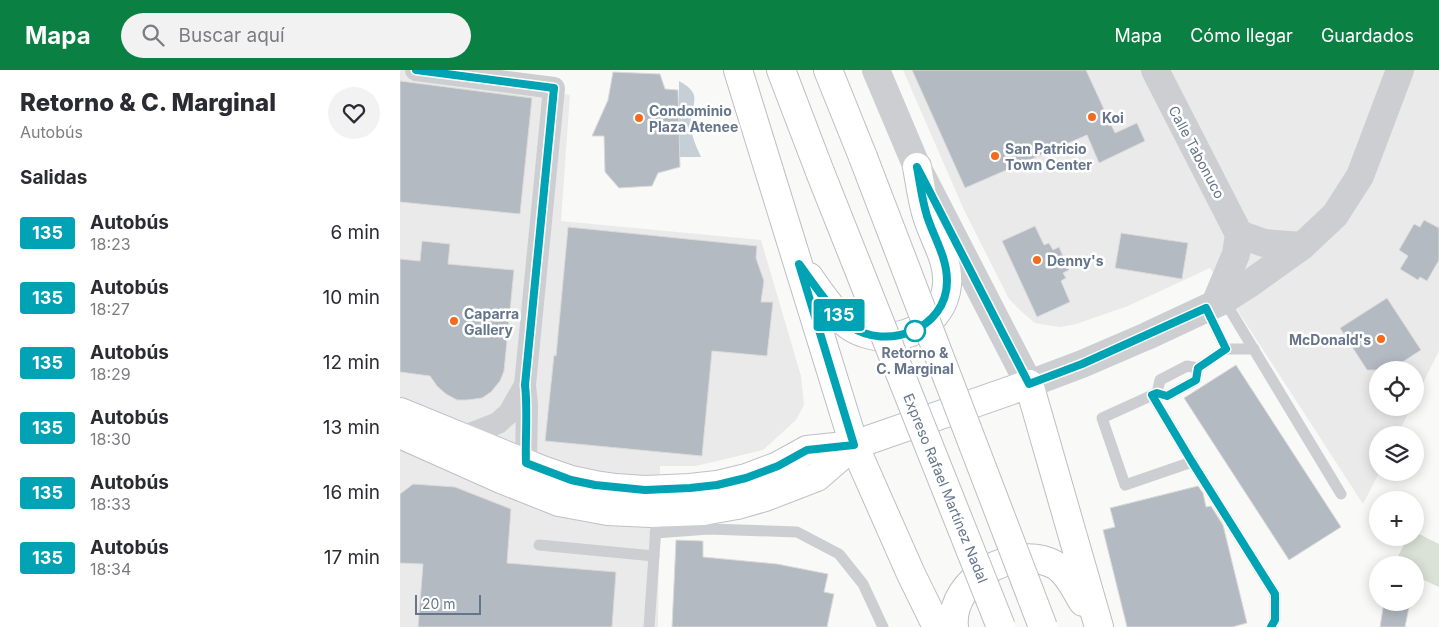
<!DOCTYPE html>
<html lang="es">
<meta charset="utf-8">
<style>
:root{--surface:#fff;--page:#f2f2f3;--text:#2b2b33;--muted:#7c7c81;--accent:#0b8043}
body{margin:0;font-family:Inter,sans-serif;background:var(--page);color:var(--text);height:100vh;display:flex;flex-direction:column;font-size:19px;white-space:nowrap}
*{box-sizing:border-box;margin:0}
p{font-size:16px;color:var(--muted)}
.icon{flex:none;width:28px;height:28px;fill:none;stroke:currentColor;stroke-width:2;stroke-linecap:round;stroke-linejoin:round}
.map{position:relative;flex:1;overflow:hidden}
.panel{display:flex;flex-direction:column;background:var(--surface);width:400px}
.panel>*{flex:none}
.badge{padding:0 10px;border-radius:4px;font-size:18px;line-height:32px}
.fabs{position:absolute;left:969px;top:291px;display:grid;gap:10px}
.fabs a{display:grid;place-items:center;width:55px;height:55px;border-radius:50%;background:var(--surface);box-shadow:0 2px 12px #0003;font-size:25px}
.scale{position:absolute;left:15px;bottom:12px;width:66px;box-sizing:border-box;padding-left:5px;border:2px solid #65758b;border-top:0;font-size:14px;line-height:18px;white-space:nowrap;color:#65758b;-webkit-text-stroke:4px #fff;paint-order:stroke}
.map>.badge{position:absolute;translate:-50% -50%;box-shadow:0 0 0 2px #fff}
h2{padding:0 20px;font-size:19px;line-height:45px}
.round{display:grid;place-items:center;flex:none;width:52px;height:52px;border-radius:26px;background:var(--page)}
.overview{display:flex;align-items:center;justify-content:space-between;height:85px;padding:0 20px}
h1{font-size:24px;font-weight:800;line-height:38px}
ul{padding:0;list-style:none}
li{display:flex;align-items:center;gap:15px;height:65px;padding:0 20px}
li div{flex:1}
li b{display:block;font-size:19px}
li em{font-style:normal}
li .badge{min-width:55px;font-weight:700;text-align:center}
header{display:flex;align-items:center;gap:30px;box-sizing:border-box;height:70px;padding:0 25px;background:var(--accent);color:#fff}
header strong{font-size:24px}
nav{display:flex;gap:28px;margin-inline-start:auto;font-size:18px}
.search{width:350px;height:45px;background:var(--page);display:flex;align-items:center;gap:12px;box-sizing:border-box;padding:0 18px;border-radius:28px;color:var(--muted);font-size:19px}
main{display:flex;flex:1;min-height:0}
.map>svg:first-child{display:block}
.built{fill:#eaeaea}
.green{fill:#dae2d7}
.water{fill:#c5cfd5}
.building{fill:#b4bac2;stroke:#dbdbd9}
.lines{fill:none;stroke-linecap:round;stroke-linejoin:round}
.secondary-casing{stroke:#bdc1c7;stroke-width:30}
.motorway-casing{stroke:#bbbec2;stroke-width:30}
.service{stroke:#ccced2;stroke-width:11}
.minor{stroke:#ccced2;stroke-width:22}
.tertiary{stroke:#ccced2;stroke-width:28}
.secondary{stroke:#fff;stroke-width:28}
.motorway{stroke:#fff;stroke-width:28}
.motorway-bridge-casing{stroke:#bbbec2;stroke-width:30;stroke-linecap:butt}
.motorway-bridge{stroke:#fff;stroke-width:28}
.line-casing{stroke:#fff;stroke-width:11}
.line{stroke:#00a3b4;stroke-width:8}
.poi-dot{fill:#f46b1c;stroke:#fff;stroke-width:2}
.stop-dot{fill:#fff;stroke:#00a3b4;stroke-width:2.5}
.labels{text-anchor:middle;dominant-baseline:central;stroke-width:5;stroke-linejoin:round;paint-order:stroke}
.poi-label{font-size:14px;font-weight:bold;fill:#65758b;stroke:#fff;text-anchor:start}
.street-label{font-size:14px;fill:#65758b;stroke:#fff}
.stop-label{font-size:14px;font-weight:bold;fill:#65758b;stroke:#fff}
</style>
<header>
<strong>Mapa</strong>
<div class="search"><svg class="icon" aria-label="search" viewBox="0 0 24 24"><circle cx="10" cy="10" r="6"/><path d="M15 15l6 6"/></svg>Buscar aquí</div>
<nav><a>Mapa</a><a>Cómo llegar</a><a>Guardados</a></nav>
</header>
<main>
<section class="panel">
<div class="overview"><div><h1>Retorno &amp; C. Marginal</h1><p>Autobús</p></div><a class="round"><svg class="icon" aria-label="heart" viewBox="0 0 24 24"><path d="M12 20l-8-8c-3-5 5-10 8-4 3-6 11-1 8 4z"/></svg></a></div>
<h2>Salidas</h2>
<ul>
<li><span class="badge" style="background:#00a3b4;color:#fff">135</span><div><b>Autobús</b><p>18:23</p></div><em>6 min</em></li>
<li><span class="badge" style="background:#00a3b4;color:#fff">135</span><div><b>Autobús</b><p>18:27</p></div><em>10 min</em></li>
<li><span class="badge" style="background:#00a3b4;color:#fff">135</span><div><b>Autobús</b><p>18:29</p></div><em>12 min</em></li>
<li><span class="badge" style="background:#00a3b4;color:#fff">135</span><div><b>Autobús</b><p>18:30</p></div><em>13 min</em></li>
<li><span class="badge" style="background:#00a3b4;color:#fff">135</span><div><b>Autobús</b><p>18:33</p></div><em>16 min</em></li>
<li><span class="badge" style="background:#00a3b4;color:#fff">135</span><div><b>Autobús</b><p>18:34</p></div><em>17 min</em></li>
</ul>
</section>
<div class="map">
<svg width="1039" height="557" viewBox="0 0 1039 557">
<rect width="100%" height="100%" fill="#f9f9f7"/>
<g class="built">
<path d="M0 0H35L170 25 161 151 361 170 401 306 404 335 396 350 363 380 296 396H260L258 557H0Z"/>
<path d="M503 0H1039V281L1015 329V300H978V338H1011L997 365H978L979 403 963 434 810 198 728 236 676 254 661 257 646 255 635 253 622 242 609 229 564 140Z"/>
</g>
<path class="green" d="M1015 462 1039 474V517L1015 506V495H994L1007 468H1015Z"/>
<path class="water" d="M279 11C306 26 289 33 291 57 292 68 297 78 301 87H279Z"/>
<g class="building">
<path d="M512 0H686L715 63 737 53 745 71 699 93 687 65 565 118Z"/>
<path d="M213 2 260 4 265 19 278 20 280 97 258 103 252 116 219 118 205 102 204 66H192L208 30Z"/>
<path d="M0 11 132 28 120 144 0 132Z"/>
<path d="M1024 150 1039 158V190L1027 211 1020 207 1018 210 1000 199 1008 186 999 180 1014 154 1020 157Z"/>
<path d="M635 156 644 175 649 173 653 180 659 177 669 200 663 203 666 208 661 211 670 232 637 247 602 171Z"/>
<path d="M168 157 357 176 356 188 364 211 361 232H373L367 286 312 281 302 386 145 371 154 285 156 286Z"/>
<path d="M721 163 788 173 782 209 715 198Z"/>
<path d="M22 171 50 174 48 194 114 200 104 301 100 311 91 322 82 328 67 330H57L46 324 37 316 30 306 0 302V189L20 191Z"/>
<path d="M987 228 1021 280 990 300H967L940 258Z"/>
<path d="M836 295 941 457 889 490 784 328Z"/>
<path d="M13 414 55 417 111 439 107 493 216 502 212 557H18L23 494 0 493V424Z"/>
<path d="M798 416 803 423 806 437 811 436 823 455 847 553 832 557H727L703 460 715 457 710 438Z"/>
<path d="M276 470 303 471V487L377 494 428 504 424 522 434 524 427 557H272Z"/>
<path d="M984 532H1010L1005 557H980Z"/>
</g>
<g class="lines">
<g class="secondary-casing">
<g id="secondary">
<path d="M0 342 142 400 171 410 195 415 216 418 245 420 290 418 317 415 346 408 378 396 407 380 454 375 629 314"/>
<path d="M0 364 101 409 159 432 208 441 250 443 303 441 337 435 365 427 417 407 454 375"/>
</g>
</g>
<g class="motorway-casing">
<g id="motorway">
<path d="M338 0 454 375 511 504 537 557"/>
<path d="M381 0 420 102"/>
<path d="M428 0 463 87"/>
<path d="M409 207C420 223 432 241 447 254 452 258 458 261 464 263 500 276 543 255 547 215 549 190 534 169 527 146 522 130 520 113 517 97"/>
<path d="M629 314 699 557"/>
<path d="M554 557C549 509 615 473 655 495 668 502 675 519 683 532"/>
</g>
</g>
<g class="service">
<path d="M824 230 941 424"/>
<path d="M806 238 826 279H854"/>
<path d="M798 298 787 296 760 310 757 323 767 326 796 310 798 298 826 279"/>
<path d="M757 323 702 348 725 415 792 392"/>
<path d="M752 325 792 392 875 524V550L871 557"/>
<path d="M255 463 309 459 397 462 439 484 463 514 483 557"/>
<path d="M139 475 254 486"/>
<path d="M249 557 256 457"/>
</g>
<g class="minor">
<path d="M16 0 154 18 125 315 127 335 126 393"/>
<path d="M62 367 98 353 109 343 125 315"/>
</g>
<g class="tertiary">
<path d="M476 0 517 97 629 314 682 294 747 266 824 230 849 214 902 176 935 145 960 106 1000 0"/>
<path d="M755 0 839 164 836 184 815 234"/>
<path d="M839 164 864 173 902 176"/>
</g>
<use href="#secondary" class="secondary"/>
<use href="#motorway" class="motorway"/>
<g class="motorway-bridge-casing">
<g id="motorway-bridge">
<path d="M463 87 643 557"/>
<path d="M420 102 601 557"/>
</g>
</g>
<use href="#motorway-bridge" class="motorway-bridge"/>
</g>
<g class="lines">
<g class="line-casing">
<path id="line" d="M16 0 154 18 125 315C128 341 125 367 126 393L171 410 195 415 245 420 290 418 317 415 346 408 378 396 407 380 454 375 399 194C411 210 434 245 450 256 486 281 547 260 547 211 547 187 534 168 527 146 522 130 520 113 517 97L629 314 682 294 806 238 826 279 798 298 796 310 767 326 757 323 752 325 792 392 875 524V550L871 557"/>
</g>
<use href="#line" class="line"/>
</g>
<g class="poi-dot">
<circle cx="692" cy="47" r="5"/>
<circle cx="239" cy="48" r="5"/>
<circle cx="595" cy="86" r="5"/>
<circle cx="637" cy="190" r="5"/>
<circle cx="54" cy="251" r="5"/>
<circle cx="981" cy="269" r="5"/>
</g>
<circle class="stop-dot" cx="515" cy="261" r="10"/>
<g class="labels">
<g class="poi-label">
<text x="249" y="40">Condominio<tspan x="249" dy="16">Plaza Atenee</tspan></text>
<text x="702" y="47">Koi</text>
<text x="605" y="78">San Patricio<tspan x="605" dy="16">Town Center</tspan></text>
<text x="647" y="190">Denny's</text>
<text x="64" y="243">Caparra<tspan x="64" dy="16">Gallery</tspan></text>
<text x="971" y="269" text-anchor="end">McDonald's</text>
</g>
<g class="street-label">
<text transform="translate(797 82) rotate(62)">Calle Tabonuco</text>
<text transform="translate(546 418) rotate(68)">Expreso Rafael Martínez Nadal</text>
</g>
<g class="stop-label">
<text x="515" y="282">Retorno &amp;<tspan x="515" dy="16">C. Marginal</tspan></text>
</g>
</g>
</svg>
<div class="fabs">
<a><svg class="icon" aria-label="locate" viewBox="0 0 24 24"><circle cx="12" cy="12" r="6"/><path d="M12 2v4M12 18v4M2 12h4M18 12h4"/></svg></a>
<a><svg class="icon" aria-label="layers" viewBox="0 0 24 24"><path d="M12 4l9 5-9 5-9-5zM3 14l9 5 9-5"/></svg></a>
<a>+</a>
<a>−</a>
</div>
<div class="scale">20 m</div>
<b class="badge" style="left:439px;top:245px;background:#00a3b4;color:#fff">135</b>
</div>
</main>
